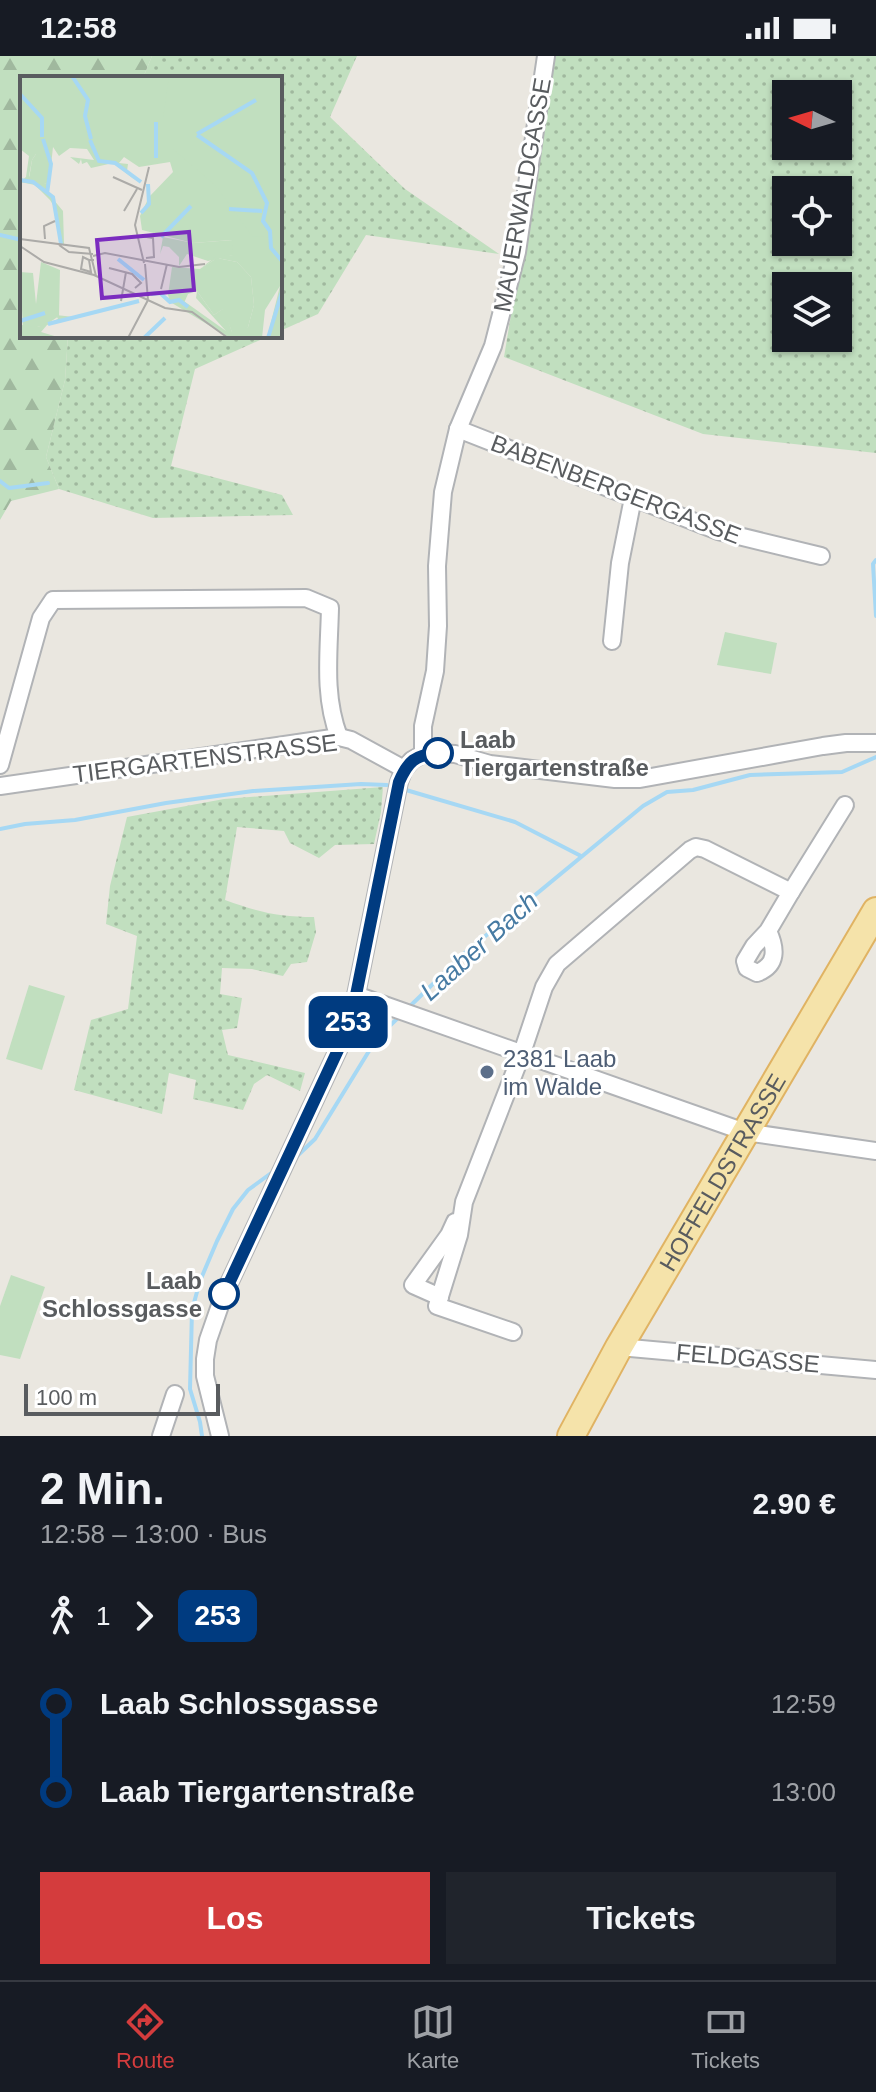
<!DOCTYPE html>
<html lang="de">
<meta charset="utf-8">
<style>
:root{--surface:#171b24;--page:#20242c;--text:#f1f3f6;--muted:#9ea1a6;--line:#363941;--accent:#d43c3d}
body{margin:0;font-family:Arial,sans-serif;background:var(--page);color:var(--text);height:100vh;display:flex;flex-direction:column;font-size:30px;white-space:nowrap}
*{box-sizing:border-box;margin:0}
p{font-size:26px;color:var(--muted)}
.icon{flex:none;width:44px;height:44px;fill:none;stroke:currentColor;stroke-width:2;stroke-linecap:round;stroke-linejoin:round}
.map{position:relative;height:1380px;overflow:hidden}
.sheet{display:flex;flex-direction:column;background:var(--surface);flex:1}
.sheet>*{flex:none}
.badge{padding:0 16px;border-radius:12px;font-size:28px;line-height:52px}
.needle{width:52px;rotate:275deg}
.fabs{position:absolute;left:772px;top:24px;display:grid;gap:16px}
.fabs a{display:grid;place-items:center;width:80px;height:80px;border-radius:0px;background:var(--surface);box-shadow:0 2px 6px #0004;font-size:40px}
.scale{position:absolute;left:24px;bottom:20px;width:196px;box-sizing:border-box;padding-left:8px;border:4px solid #595c5f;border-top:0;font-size:22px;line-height:28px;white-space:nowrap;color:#595c5f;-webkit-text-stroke:6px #fff;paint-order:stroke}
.map>.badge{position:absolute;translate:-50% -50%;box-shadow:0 0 0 4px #fff}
.legs{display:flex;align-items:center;gap:12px;height:88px;padding:0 40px;font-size:26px}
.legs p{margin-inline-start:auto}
.head{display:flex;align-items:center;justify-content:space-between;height:136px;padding:0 40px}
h1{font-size:44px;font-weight:700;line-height:60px}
.action{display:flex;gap:16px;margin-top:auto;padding:16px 40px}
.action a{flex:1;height:92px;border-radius:0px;background:var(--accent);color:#fff;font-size:32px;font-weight:700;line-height:92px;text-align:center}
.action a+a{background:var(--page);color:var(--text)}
ul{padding:0 40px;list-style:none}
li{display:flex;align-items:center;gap:28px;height:88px;font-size:30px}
li i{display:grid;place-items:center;width:12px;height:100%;margin:0 10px;background:currentColor}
li i::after{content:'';width:20px;height:20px;margin:-10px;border:6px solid;border-radius:50%;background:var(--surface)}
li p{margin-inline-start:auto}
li:first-child i{background:linear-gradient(#0000 50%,currentColor 0)}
li:last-child i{background:linear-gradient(currentColor 50%,#0000 0)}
.status{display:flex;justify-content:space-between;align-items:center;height:56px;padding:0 40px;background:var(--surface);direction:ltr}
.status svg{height:22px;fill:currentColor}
.menu{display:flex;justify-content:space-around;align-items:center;height:112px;border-top:2px solid var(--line);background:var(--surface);font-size:22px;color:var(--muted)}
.menu a{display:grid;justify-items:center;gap:4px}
.menu .selected{color:var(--accent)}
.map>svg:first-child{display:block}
.grass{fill:url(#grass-dots);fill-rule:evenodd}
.forest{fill:url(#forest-firs)}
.garden{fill:#c1dfbf}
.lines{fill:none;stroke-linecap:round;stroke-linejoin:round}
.stream{stroke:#a6d8f4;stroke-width:4}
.street-casing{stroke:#b1b3b6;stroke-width:20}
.primary-casing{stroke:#e0b363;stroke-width:30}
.street{stroke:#fff;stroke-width:16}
.primary{stroke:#f5e3aa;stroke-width:26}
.line-1-casing{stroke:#fff;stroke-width:18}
.line-1{stroke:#003b80;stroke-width:12}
.stop-1-dot{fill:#fff;stroke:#003b80;stroke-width:4}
.service-dot{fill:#5c6f8a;stroke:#fff;stroke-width:3}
.labels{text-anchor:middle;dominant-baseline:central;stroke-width:6;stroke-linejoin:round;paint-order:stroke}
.street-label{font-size:24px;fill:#595c5f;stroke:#fff}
.stop-label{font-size:24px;font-weight:bold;fill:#595c5f;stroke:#fff;text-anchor:start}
.service-label{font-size:24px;fill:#4e5e75;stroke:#fff;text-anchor:start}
.water-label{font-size:26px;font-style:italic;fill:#477ba3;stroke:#fff}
.inset-river{fill:none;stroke:#a6d8f4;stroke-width:4}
.inset-road{fill:none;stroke:#acaba8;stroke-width:2}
.view{fill:#7b2cbf;fill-opacity:0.15;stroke:#7b2cbf;stroke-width:4}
.inset-edge{fill:none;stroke:#595c5f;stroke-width:4}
</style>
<div class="status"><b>12:58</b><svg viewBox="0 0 49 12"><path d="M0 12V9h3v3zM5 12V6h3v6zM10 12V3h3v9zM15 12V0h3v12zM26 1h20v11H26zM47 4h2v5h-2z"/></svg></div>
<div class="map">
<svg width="876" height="1380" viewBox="0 0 876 1380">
<defs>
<pattern id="grass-dots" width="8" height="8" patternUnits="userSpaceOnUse" patternTransform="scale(2)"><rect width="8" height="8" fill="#c1dfbf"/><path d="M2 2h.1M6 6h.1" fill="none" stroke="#a0b89e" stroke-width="1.8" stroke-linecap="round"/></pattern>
<pattern id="forest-firs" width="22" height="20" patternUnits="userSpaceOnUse" patternTransform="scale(2)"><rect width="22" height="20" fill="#c1dfbf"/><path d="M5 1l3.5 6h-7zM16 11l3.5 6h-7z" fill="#a0b89e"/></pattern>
</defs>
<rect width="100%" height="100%" fill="#eae7e0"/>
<g class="grass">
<path d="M152 0H357L330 61 405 133 499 198 366 179 318 258 280 275V22H143Z"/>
<path d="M554 0H876V397L703 378 504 301ZM786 38H838V90H786ZM786 134H838V186H786ZM786 230H838V282H786Z"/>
<path d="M68 280H269L195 313 171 410 282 439 293 459 153 462 59 433 46 401 65 324Z"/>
<path d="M383 731 381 756 374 788 335 789 319 802 290 787 284 775 237 771 225 844C258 856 279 861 314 861L316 876 307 906 291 908 283 920 252 913 222 912 220 938 242 942 237 972 222 974 228 999 305 1017 300 1035 267 1019 254 1028 243 1054 193 1043 196 1024 169 1017 162 1058 74 1034 91 964 128 953 137 880 106 868 110 830 127 761 224 743Z"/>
</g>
<path class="forest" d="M0 0H152L143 22H22V280H68L65 324 46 401 59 433 11 445 0 464Z"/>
<g class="garden">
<path d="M725 576 777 587 771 618 717 609Z"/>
<path d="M29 929 65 940 42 1014 6 1003Z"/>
<path d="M11 1219 45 1231 20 1303 0 1299V1250Z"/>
</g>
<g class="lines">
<g class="stream">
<path d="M0 179 22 184"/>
<path d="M0 425 9 432 48 427"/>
<path d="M876 504 873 508 876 560"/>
<path d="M406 734 515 766 581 800"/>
<path d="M0 773 25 768 75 764 166 747 253 735 361 728 387 729"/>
<path d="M407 953 466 896 643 750 667 736 693 734 750 719 842 716 876 701"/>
<path d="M295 1102 315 1083 377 982 401 959"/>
<path d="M202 1380 200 1366 190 1333 192 1254 200 1225 217 1185 233 1153 248 1134 274 1115"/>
</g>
<g class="street-casing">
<g id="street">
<path d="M458 373 718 475 821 500"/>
<path d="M612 585 620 507 633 442"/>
<path d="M423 698V670L435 615 438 570 437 510 443 436 458 373 493 290 517 196 546 0"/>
<path d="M0 709 41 562 53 544 306 542 330 552C329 597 323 639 339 681"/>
<path d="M0 730 339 681 351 684 404 713"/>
<path d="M791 836 845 749"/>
<path d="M356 939 745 1076 876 1095"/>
<path d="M440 1241 413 1229 449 1179 455 1166"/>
<path d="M513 1276 437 1250 459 1179 464 1146 522 997 544 931 557 908 690 794 696 791 705 793 791 836 768 875 754 890 745 905 747 912 757 917C778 909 776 892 768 875"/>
<path d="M619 1291 876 1314"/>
<path d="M161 1380 175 1338"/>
<path d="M220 1380 205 1320V1303L208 1284 224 1238 345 979 356 939 399 726 404 713 412 704 423 698 438 697 455 698 490 708 615 723H640L823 690 846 687H876"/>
</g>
</g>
<g class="primary-casing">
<g id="primary">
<path id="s1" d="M571 1380 619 1291 876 855"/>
</g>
</g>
<use href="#street" class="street"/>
<use href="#primary" class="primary"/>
</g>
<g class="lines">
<g class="line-1-casing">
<path id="line-1" d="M224 1238 345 979 356 939 399 726C408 705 415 699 438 697"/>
</g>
<use href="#line-1" class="line-1"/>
</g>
<g class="stop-1-dot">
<circle cx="438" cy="697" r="14"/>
<circle cx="224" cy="1238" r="14"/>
</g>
<circle class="service-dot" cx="487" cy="1016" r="8"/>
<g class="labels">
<g class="street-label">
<text transform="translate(522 139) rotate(-80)">MAUERWALDGASSE</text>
<text transform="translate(616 433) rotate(21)">BABENBERGERGASSE</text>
<text transform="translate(205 702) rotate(-7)">TIERGARTENSTRASSE</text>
<text stroke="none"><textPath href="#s1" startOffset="304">HOFFELDSTRASSE</textPath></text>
<text transform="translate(748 1302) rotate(5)">FELDGASSE</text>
</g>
<g class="stop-label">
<text x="460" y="683">Laab<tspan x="460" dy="28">Tiergartenstraße</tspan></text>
<text x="202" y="1224" text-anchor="end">Laab<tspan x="202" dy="28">Schlossgasse</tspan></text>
</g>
<g class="service-label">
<text x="503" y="1002">2381 Laab<tspan x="503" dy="28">im Walde</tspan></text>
</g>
<g class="water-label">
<text transform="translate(479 890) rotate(-42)">Laaber Bach</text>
</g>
</g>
<g transform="translate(20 20)">
<rect width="262" height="262" fill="#eae7e0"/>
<path d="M27 78V107L19 110 9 103 12 84 16 78ZM143 161 173 167 213 164V179L188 185 167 178 159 190V181L149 171 143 170 140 178ZM197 182 217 186 231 201 234 229 228 251 221 256H212L203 233 194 239 177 215 168 218 164 227 150 225 148 219 152 191 180 193ZM21 186 40 194 39 240 24 250 3 253 0 196 13 197 16 228Z" fill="#c1dfbf"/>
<path d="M0 0H259L262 262H247L260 210 245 234 242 262H210L142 221 161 223 206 255 176 222 177 215 194 239 204 232 212 256 228 251 234 229 231 201 217 186 197 182 180 193 195 181 213 179 212 164 173 167 122 154 120 140 129 121 153 96 150 86 119 91 104 81 99 87 108 88 107 95 115 104 93 87 71 92 67 86 62 88 61 83 59 88 50 81 74 84 67 73 50 72 39 80 33 71 28 117 43 135 44 168 40 167 37 135 30 124 15 109 0 106 6 101 9 80 0 73ZM27 78V107L18 109 9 100 12 84 16 78ZM36 239 54 241 27 249 21 256 41 262H0V251L2 249 18 251 38 243Z" fill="#c1dfbf" fill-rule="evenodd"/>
<path d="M149 0H262V162L232 160 196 110 153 73 143 43Z" fill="#c1dfbf"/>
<path class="inset-river" d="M52 0 68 24 65 40 71 63M0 18 22 42V61M136 46V82M177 58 236 24M177 59 232 97 247 127 243 145 250 155 251 172 262 185M23 63 31 88 27 118M70 64 79 85 95 87 121 106M0 104 13 106 33 121 41 168M209 133 242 135M121 137 129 128 128 108M141 161 171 130M98 183 124 204M131 218 140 217 150 226 159 224 168 231M0 245 25 237M28 248 119 225M124 262 145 242M248 262 262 216"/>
<path class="inset-road" d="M93 101 122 114M104 135 117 113M120 160 133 162 134 181 126 182M0 163 69 172 76 200M25 163 24 150 35 145M39 169 49 176 73 178M0 170 24 186 74 199 145 232 172 236 208 262M73 180 85 177 159 191 185 188M69 184 63 181 61 193 71 196 69 184H74M124 187 115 149 129 91M125 188 128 224M89 192 112 198 121 207 115 212M141 213 147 188M101 225 106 196M108 262 128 224"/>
<path class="view" d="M169 156 174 214 82 222 77 164Z"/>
<rect width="262" height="262" class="inset-edge"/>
</g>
</svg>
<div class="fabs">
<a><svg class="needle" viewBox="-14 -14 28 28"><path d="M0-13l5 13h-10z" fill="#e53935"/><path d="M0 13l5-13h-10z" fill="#9ea1a6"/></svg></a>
<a><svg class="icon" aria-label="locate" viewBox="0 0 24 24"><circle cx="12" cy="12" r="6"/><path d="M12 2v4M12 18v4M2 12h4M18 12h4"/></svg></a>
<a><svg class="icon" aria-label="layers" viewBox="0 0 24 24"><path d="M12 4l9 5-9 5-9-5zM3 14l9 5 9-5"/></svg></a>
</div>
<div class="scale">100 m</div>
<b class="badge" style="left:348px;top:966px;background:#003b80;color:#fff">253</b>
</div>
<section class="sheet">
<div class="head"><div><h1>2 Min.</h1><p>12:58 – 13:00 · Bus</p></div><b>2.90 €</b></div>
<div class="legs"><svg class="icon" aria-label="walk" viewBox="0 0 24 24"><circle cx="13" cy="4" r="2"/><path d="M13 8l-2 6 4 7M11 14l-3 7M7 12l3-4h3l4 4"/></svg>1<svg class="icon" aria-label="forward" viewBox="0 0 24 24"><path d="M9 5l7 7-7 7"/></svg><b class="badge" style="background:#003b80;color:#fff">253</b></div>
<ul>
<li><i style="color:#003b80"></i><b>Laab Schlossgasse</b><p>12:59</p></li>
<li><i style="color:#003b80"></i><b>Laab Tiergartenstraße</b><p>13:00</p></li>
</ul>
<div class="action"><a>Los</a><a>Tickets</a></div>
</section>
<nav class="menu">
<a class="selected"><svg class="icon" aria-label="directions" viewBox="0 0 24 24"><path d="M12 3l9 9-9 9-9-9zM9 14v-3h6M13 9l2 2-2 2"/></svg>Route</a>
<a><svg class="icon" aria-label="map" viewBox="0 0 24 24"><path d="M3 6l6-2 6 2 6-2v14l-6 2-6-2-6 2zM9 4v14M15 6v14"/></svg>Karte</a>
<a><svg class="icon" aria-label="tickets" viewBox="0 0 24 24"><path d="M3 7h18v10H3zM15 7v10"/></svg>Tickets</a>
</nav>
